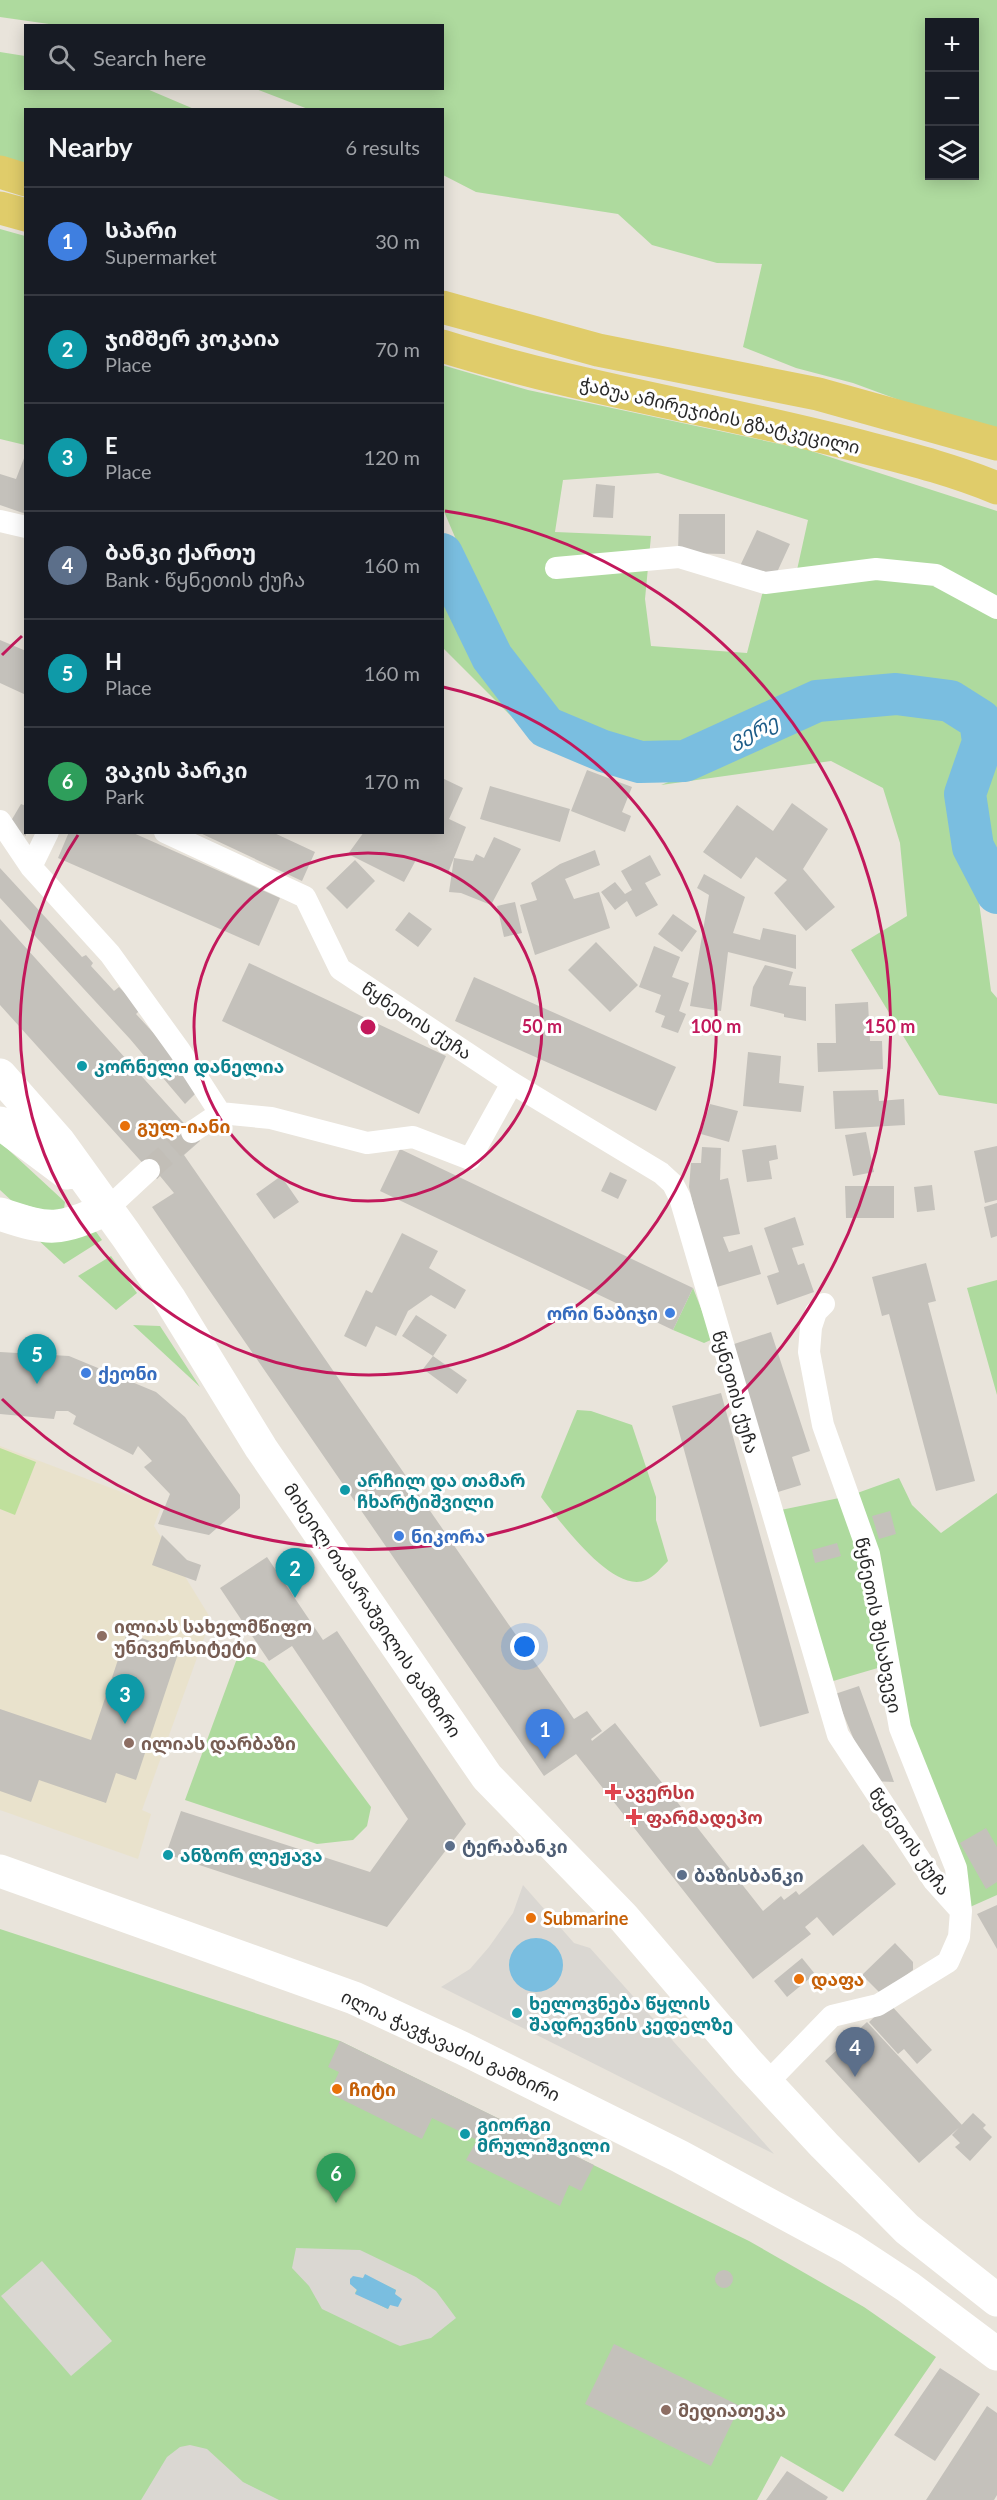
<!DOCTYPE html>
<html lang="en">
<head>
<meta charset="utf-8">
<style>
  :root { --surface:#171b24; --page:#20242c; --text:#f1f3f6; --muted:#9ea1a6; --line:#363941; --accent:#4d5fe4 }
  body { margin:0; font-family:Lato,"Noto Sans Georgian",sans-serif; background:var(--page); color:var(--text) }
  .controls { position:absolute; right:18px; top:18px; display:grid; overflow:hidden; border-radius:0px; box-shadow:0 3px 15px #0003 }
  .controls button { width:54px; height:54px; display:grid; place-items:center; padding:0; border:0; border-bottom:2px solid var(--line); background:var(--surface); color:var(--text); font:30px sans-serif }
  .you { position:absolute; left:525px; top:1647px; width:21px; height:21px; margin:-15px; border:4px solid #fff; border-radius:50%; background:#1a73e8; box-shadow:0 0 0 9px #1a73e833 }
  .badge { display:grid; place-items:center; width:39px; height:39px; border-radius:50%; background:var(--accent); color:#fff; font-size:20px; font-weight:700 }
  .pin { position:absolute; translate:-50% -50px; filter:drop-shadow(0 2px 3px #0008) }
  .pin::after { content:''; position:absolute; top:32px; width:21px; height:18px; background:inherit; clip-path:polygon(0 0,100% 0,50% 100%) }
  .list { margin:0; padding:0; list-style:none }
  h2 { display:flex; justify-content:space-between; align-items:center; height:78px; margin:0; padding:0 24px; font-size:26px }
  h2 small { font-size:20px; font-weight:400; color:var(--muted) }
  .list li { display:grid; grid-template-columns:39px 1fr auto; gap:18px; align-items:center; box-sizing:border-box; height:108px; padding:0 24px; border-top:2px solid var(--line) }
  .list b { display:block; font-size:22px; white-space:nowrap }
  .list p { margin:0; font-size:20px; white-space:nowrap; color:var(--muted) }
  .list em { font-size:20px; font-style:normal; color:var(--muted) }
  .icon { flex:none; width:33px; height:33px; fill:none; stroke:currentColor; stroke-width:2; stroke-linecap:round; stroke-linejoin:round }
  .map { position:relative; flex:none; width:997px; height:2500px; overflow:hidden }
  .search { position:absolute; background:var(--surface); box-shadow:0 3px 15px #0003; left:24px; top:24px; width:420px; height:66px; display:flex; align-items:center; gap:15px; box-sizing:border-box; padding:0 21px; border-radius:0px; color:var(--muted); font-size:22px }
  .panel { position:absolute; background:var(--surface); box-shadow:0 3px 15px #0003; left:24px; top:108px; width:420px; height:726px; border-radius:0px }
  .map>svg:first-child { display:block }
  .education { fill:#e9e2cc }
  .green { fill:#aeda9e; fill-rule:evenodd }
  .pitch { fill:#bee09b }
  .plaza { fill:#dad7d2; fill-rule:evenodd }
  .water { fill:#7abee0 }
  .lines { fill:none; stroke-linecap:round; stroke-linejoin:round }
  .river { stroke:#7abee0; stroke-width:42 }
  .building { fill:#c4c1bb }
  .street-tunnel { stroke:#c2beb7; stroke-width:22; stroke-dasharray:22 11; stroke-linecap:butt }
  .street { stroke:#fff; stroke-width:22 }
  .secondary { stroke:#fff; stroke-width:33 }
  .primary { stroke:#e0cc6a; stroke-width:33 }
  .ring { fill:none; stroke:#c2185b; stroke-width:3 }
  .culture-dot { fill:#0f9aa8; stroke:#fff; stroke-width:2 }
  .food-dot { fill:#e8710a; stroke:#fff; stroke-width:2 }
  .shop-dot { fill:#3f7fe0; stroke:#fff; stroke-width:2 }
  .education-dot { fill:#8d6e63; stroke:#fff; stroke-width:2 }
  .health-dot { fill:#e0444e; stroke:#fff; stroke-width:2 }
  .service-dot { fill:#5c6f8a; stroke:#fff; stroke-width:2 }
  .labels { text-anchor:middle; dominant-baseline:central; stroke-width:6; stroke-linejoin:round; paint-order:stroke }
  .street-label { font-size:18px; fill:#282828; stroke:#fff }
  .culture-label { font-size:18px; font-weight:bold; fill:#0d838f; stroke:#fff; text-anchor:start }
  .food-label { font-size:18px; font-weight:bold; fill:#c56008; stroke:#fff; text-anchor:start }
  .shop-label { font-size:18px; font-weight:bold; fill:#366cbe; stroke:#fff; text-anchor:start }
  .education-label { font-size:18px; font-weight:bold; fill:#785e54; stroke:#fff; text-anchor:start }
  .health-label { font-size:18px; font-weight:bold; fill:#be3a42; stroke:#fff; text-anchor:start }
  .service-label { font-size:18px; font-weight:bold; fill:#4e5e75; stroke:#fff; text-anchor:start }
  .water-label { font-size:20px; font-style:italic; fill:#1c5c88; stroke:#fff }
  .centre { fill:#c2185b; stroke:#fff; stroke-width:3 }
  .ring-label { font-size:18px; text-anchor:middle; font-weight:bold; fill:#c2185b; stroke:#fff; stroke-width:6; stroke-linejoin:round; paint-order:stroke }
</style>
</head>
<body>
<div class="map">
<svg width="997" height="2500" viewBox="0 0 997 2500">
  <rect width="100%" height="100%" fill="#e9e4db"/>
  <!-- education -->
  <path class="education" d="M0 1446 161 1507 154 1526 211 1619 142 1810 151 1814 138 1859 0 1810Z"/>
  <!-- green -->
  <path class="green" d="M0 0H997V436L853 383 796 368 743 347 762 264 717 263 652 245 618 214 476 192 443 175 442 110 308 109 256 89 442 88V26H63L0 17ZM930 22H974V176H930Z
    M0 52 25 56 26 88 147 89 194 109 26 110 25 164 0 156Z
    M0 229 25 236V445L0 439Z
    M442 365 528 390 808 450 997 511V865L984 833 977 798 995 743 991 717 956 694 896 683 810 688 692 741 637 747 546 715 503 650 443 509ZM658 473 808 520 795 579 765 583 747 653 651 646 645 599 651 536 555 532 563 480Z
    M442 574 475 652 514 719 443 648Z
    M882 711 944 713 973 737 954 799 958 836 973 870 979 902 991 991 997 998V1104L939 1095 851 950 907 916 900 843 883 788 831 761 661 785 819 721Z
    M0 1142 65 1202 64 1209 59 1214 13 1202 0 1190Z
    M94 1229 102 1240 64 1264 35 1237Z
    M111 1256 137 1293 116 1310 78 1276Z
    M997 1280V1395L967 1288Z
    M693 1288 713 1339 704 1343 673 1330Z
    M133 1325 160 1326 200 1387Z
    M577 1410 591 1411 632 1425 656 1497V1520L668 1561C662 1567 654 1577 646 1580 613 1595 559 1520 541 1497Z
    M899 1478 912 1505 941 1533 997 1493V1895L961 1911 888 1665 823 1684 771 1512 849 1496Z
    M239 1653 264 1663 371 1807 367 1826 353 1840 317 1844 185 1800Z
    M0 1929 340 2041 749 2241 864 2307 936 2357 843 2492 781 2456 757 2500H0Z"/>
  <!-- pitch -->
  <path class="pitch" d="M0 1448 36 1462 15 1515 0 1509Z"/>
  <!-- plaza -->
  <path class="plaza" d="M523 1885 574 1943 590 1948 774 2154 441 1987 470 1969 489 1947 513 1913Z
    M296 2248 360 2250 416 2277 436 2291 456 2318 431 2338 400 2346 393 2343 322 2309 309 2286 292 2268ZM365 2275 396 2290 388 2309 355 2293Z
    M42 2261 112 2341 71 2376 1 2296Z
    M190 2445 207 2449 243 2482 279 2500H141L167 2457 180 2447Z"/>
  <!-- water -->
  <path class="water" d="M509 1965a27 27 0 1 1 54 0a27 27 0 1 1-54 0Z
    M365 2274 396 2290 395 2294 402 2299 398 2307 390 2305 388 2309 355 2294 357 2290 350 2284V2279L353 2276 363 2278Z"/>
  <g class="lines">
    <!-- river -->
    <path class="river" d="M442 554 492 657 546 727 603 751 640 762 685 761 817 701 896 694 950 701 980 720 983 742 965 794 973 847 997 893"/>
  </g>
  <!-- building -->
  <path class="building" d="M26 453V514L0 505V474L16 479Z
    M596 484 615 486 613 518 593 517Z
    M679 514H725V554L678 553Z
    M757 530 790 544 773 581 740 566Z
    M0 640 26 651V695L0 683Z
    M587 770 632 787 622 812 631 816 625 832 571 811Z
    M442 778 463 788 449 819 466 827 448 873 416 860 404 882 348 854 364 832H442Z
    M490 786 570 809 560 842 480 819Z
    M792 803 828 829 803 869 835 907 806 931 774 893 787 880 756 857 741 879 703 852 737 805 773 831Z
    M21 804 26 806V836L8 826Z
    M69 832H131L280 898 259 946 58 858Z
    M198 832H272L315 852 302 881Z
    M494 837 521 849 491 905 461 893 449 892 454 858 473 861 476 854 484 858Z
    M595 850 600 865 565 879 574 899 599 892 610 928 535 955 520 905 537 900 531 883 560 864Z
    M650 855 661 875 645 883 658 905 636 917 627 901 615 910 601 892 615 882 625 894 632 890 621 871Z
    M355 860 375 881 347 909 326 888Z
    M0 868 82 957 86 955 93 963 91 966 114 991 119 987 141 1009 136 1014 171 1052 197 1092 185 1104 130 1039 0 898Z
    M704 874 745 897 733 933 760 940 763 928 796 935V969L728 952 721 1011 690 1006 709 895 697 888Z
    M515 902 522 933 504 937 497 906Z
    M409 912 432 929 418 947 395 930Z
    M673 914 697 931 682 952 658 934Z
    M0 919 200 1141 184 1155 574 1719 587 1711 602 1731 591 1739 592 1741 615 1723 763 1911 781 1896 784 1900 796 1891 799 1895 863 1844 896 1884 833 1936 817 1917 805 1927 811 1934 753 1979 576 1754 544 1776 152 1207 174 1193 160 1176 157 1179 0 1005Z
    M596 942 638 985 610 1012 568 970Z
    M654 946 680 957 672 977 689 983 679 1011 686 1014 678 1033 661 1027 665 1016 655 1012 661 995 639 987Z
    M249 963 446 1056 419 1114 222 1021Z
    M765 965 793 972 789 985 806 987V1021L784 1017V1014L750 1006 753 987Z
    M474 977 676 1067 656 1111 455 1021Z
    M868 1002 870 1041H882L883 1069 818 1072 817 1043H836L835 1004Z
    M748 1052 781 1056 779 1083 804 1086 801 1112 743 1106Z
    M878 1090 879 1101 904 1099 905 1125 835 1129 833 1091Z
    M710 1104 738 1111 729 1142 701 1134Z
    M866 1132 874 1172 853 1176 845 1135Z
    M776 1145 778 1159 769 1161 772 1179 747 1182 742 1150Z
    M997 1146V1200L985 1203 974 1151Z
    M702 1147 721 1148 720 1180 728 1178 740 1234 723 1237 729 1252 752 1245 761 1274 717 1287 702 1242 689 1187 691 1163H701Z
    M400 1149 693 1288 673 1330 380 1191Z
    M610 1172 627 1180 618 1199 601 1191Z
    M281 1176 299 1202 274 1219 256 1194Z
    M932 1185 935 1210 917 1212 914 1187Z
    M845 1186H894V1218H846Z
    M997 1203V1236L991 1238 984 1207Z
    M795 1217 804 1245 792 1248 798 1265 804 1263 814 1292 777 1305 767 1276 779 1272 764 1228Z
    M402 1233 438 1251 429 1268 466 1290 455 1309 431 1295 408 1311 396 1336 376 1326 366 1347 344 1336 366 1290 372 1293Z
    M926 1263 936 1301 928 1303 975 1481 936 1491 889 1314 882 1316 872 1277Z
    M416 1315 447 1335 433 1356 402 1336Z
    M771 1332 810 1451 792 1457 801 1485 778 1492 731 1345Z
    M0 1352 69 1356 156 1392 185 1417 240 1495V1508L209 1535 158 1524 170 1494 144 1467 152 1461 138 1446 133 1455 73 1424 76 1416 68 1411H56L54 1419 0 1414Z
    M433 1356 467 1380 457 1394 423 1369Z
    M721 1393 809 1713 760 1727 672 1406Z
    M890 1511 896 1534 879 1539 872 1516Z
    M162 1535 187 1560 201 1565 196 1581 152 1565Z
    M837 1543 841 1556 815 1563 812 1550Z
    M267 1557 323 1640 337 1631 466 1824 387 1927 166 1854 181 1811 370 1872 408 1819 292 1646 269 1661 220 1588Z
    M127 1633 179 1651 136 1780 116 1773 106 1803 39 1780 31 1802 0 1791V1709L91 1740Z
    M859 1686 894 1782 871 1781 835 1694Z
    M986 1828 997 1847V1882L986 1889 960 1843Z
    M997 1905V1949L977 1914Z
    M895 1943 913 1962V1970L881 1994 862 1975Z
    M802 1958 815 1974 787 1997 774 1981Z
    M889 2003 932 2050 917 2064 904 2049 898 2054 869 2022Z
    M867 2022 962 2125 919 2163 825 2061Z
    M340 2041 594 2165 581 2191 569 2185 560 2206 466 2160 477 2140 455 2129 432 2118 422 2139 329 2093 339 2072 328 2067Z
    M973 2113 986 2125 983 2128 992 2137 970 2161 955 2147 960 2143 952 2135Z
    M715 2279a9 9 0 1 1 18 0a9 9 0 1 1-18 0Z
    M614 2344 740 2406 711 2466 585 2404Z
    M940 2368 980 2394 935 2461 894 2435Z
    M987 2406 997 2413V2495L994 2500H926Z
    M787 2471 828 2497 826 2500H766Z"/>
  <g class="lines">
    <!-- street-tunnel -->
    <path class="street-tunnel" d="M149 1170 192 1132"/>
    <!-- street -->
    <path class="street" d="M0 521 26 527
      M556 568 679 557 765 583 876 569 936 575 997 608
      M0 821 31 867 110 954 180 1051 220 1113
      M165 832 305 897 340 969 512 1083 661 1173 673 1184 680 1198 838 1735 934 1881 961 1911 959 1937 948 1962 878 2005 832 2016 767 2083
      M31 867 48 832
      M192 1132 220 1113 271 1118 367 1143 413 1137 470 1159 512 1083
      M107 1209 149 1170
      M824 1304 816 1312 811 1327 809 1352 823 1425 869 1554 900 1728 956 1868 961 1911"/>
    <!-- secondary -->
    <path class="secondary" d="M0 1075 59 1142 126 1235 169 1298 261 1448 487 1777 623 1917 748 2063 824 2145 907 2229 997 2300
      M0 1123 67 1173
      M0 1214C51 1231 58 1231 107 1209
      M0 1871 354 1998 462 2048 679 2156 849 2248 908 2287 997 2354"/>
    <!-- primary -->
    <path class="primary" d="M0 172 26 180
      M0 208 26 215
      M442 307 598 350 818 394 997 444
      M442 346C583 390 729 411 871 449 914 460 956 471 997 488"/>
  </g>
  <!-- distance rings -->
  <g class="ring">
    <circle cx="368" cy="1027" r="174"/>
    <path d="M443 687A348 348 0 1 1 78 835"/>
    <path d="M2 655A522 522 0 0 1 22 636M445 511A522 522 0 1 1 2 1399"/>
  </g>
  <!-- markers -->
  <g class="culture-dot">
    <circle cx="82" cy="1066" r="6"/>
    <circle cx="345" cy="1490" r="6"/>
    <circle cx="168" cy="1855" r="6"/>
    <circle cx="517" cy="2013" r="6"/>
    <circle cx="465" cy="2134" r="6"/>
  </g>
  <g class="food-dot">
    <circle cx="125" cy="1126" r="6"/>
    <circle cx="531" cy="1918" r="6"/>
    <circle cx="799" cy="1979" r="6"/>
    <circle cx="337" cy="2089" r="6"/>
  </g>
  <g class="shop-dot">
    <circle cx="670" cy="1313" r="6"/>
    <circle cx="86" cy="1373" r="6"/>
    <circle cx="399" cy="1536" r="6"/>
  </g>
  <g class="education-dot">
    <circle cx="102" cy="1636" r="6"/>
    <circle cx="129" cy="1743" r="6"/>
    <circle cx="666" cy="2410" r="6"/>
  </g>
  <g class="health-dot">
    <path d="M610 1783h6v6h6v6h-6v6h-6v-6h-6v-6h6z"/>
    <path d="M631 1808h6v6h6v6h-6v6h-6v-6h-6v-6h6z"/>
  </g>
  <g class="service-dot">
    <circle cx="450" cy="1846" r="6"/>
    <circle cx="682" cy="1875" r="6"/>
  </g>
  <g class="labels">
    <!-- street labels -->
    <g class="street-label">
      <text transform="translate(720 415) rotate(13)">ჭაბუა ამირეჯიბის გზატკეცილი</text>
      <text transform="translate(417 1020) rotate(33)">წყნეთის ქუჩა</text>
      <text transform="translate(736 1392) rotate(74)">წყნეთის ქუჩა</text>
      <text transform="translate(373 1610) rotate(56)">მიხეილ თამარაშვილის გამზირი</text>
      <text transform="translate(879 1625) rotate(79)">წყნეთის შესახვევი</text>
      <text transform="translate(910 1841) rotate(55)">წყნეთის ქუჩა</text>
      <text transform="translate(451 2045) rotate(25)">ილია ჭავჭავაძის გამზირი</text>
    </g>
    <!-- culture labels -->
    <g class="culture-label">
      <text x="94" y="1066">კორნელი დანელია</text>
      <text x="357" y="1480">არჩილ და თამარ<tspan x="357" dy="21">ჩხარტიშვილი</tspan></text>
      <text x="180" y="1855">ანზორ ლეჟავა</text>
      <text x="529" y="2003">ხელოვნება წყლის<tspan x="529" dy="21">შადრევნის კედელზე</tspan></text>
      <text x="477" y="2124">გიორგი<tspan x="477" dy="21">მრულიშვილი</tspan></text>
    </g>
    <!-- food labels -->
    <g class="food-label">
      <text x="137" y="1126">გულ-იანი</text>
      <text x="543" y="1918">Submarine</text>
      <text x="811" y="1979">დაფა</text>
      <text x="349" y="2089">ჩიტი</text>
    </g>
    <!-- shop labels -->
    <g class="shop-label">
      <text x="658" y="1313" text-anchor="end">ორი ნაბიჯი</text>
      <text x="98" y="1373">ქეონი</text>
      <text x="411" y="1536">ნიკორა</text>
    </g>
    <!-- education labels -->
    <g class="education-label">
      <text x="114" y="1626">ილიას სახელმწიფო<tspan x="114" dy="21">უნივერსიტეტი</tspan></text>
      <text x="141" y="1743">ილიას დარბაზი</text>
      <text x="678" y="2410">მედიათეკა</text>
    </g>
    <!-- health labels -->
    <g class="health-label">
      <text x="625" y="1792">ავერსი</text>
      <text x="646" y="1817">ფარმადეპო</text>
    </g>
    <!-- service labels -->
    <g class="service-label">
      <text x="462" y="1846">ტერაბანკი</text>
      <text x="694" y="1875">ბაზისბანკი</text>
    </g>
    <!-- water labels -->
    <g class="water-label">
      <text transform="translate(753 730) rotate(-24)">ვერე</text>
    </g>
  </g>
  <circle cx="368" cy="1027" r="9" class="centre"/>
  <g class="ring-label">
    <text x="542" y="1033">50 m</text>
    <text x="716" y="1033">100 m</text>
    <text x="890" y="1033">150 m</text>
  </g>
</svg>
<div class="controls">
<button>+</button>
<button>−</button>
<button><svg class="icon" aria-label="layers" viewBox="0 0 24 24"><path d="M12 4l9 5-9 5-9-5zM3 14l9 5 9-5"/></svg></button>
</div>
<div class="you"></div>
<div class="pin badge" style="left:545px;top:1759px;background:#3f7fe0">1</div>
<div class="pin badge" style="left:295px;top:1598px;background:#0f9aa8">2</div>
<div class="pin badge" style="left:125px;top:1724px;background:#0f9aa8">3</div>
<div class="pin badge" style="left:855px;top:2077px;background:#5c6f8a">4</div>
<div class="pin badge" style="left:37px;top:1384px;background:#0f9aa8">5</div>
<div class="pin badge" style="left:336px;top:2203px;background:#2e9e5b">6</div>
<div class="search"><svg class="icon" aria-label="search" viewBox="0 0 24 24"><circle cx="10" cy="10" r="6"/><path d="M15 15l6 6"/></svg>Search here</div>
<section class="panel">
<h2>Nearby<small>6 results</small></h2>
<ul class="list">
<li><span class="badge" style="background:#3f7fe0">1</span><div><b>სპარი</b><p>Supermarket</p></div><em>30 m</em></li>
<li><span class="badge" style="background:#0f9aa8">2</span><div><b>ჯიმშერ კოკაია</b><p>Place</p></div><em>70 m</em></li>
<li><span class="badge" style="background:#0f9aa8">3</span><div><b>E</b><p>Place</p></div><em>120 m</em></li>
<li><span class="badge" style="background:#5c6f8a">4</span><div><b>ბანკი ქართუ</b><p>Bank · წყნეთის ქუჩა</p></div><em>160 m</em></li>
<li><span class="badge" style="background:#0f9aa8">5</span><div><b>H</b><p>Place</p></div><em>160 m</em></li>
<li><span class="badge" style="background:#2e9e5b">6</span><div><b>ვაკის პარკი</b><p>Park</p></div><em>170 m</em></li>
</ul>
</section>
</div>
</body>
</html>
